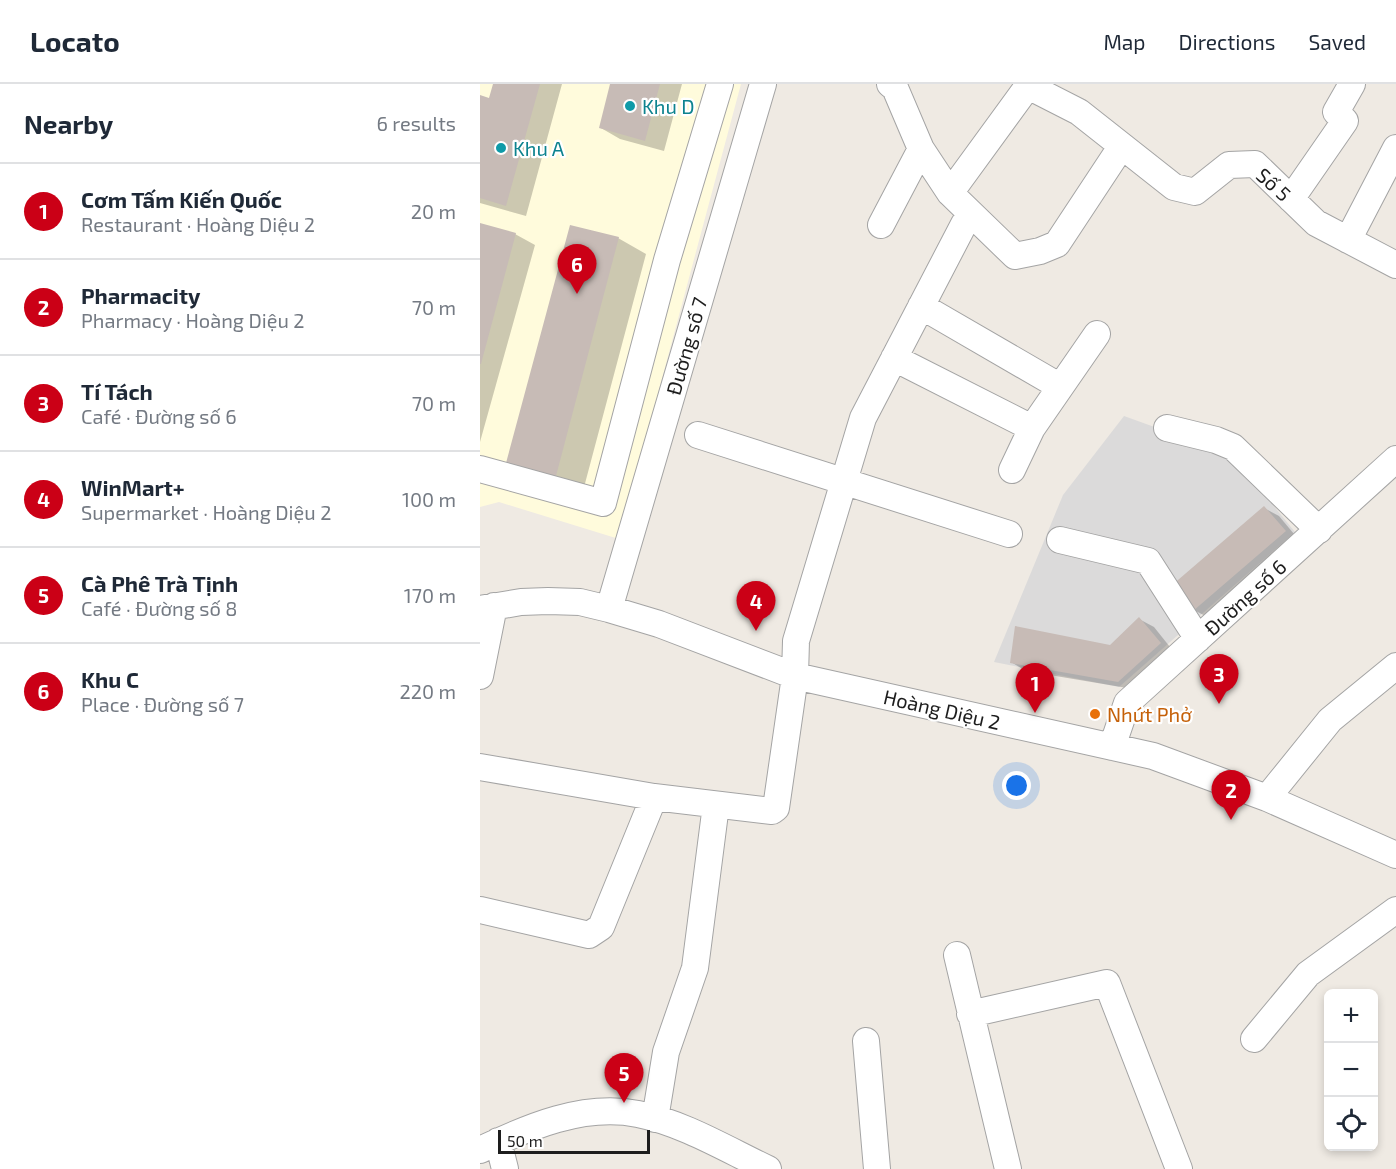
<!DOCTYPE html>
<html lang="en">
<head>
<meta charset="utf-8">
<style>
  :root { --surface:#fff; --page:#f6f6f7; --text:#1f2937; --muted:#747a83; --line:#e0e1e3; --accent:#cb0016 }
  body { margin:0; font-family:"Exo 2",sans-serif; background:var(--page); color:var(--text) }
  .controls { position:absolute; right:18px; bottom:18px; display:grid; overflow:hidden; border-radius:9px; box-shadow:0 3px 9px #0003 }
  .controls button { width:54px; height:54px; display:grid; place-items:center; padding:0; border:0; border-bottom:2px solid var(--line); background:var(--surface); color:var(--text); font:30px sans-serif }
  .scale { position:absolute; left:18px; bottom:15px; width:152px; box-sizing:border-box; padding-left:6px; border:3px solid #1d1d1d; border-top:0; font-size:16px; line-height:21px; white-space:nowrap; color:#1d1d1d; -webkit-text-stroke:4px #fff; paint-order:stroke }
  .you { position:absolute; left:537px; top:702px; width:21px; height:21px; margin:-15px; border:4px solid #fff; border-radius:50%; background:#1a73e8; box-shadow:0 0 0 9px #1a73e833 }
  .badge { display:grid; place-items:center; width:39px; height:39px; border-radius:50%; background:var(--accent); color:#fff; font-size:20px; font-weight:700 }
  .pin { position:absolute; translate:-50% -50px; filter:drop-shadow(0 2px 3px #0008) }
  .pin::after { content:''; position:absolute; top:32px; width:21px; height:18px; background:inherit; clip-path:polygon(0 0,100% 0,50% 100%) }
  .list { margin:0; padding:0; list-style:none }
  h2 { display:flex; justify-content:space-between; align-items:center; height:78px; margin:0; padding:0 24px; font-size:26px }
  h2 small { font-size:20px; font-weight:400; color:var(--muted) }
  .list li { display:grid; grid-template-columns:39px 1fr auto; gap:18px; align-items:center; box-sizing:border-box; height:96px; padding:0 24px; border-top:2px solid var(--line) }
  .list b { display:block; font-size:22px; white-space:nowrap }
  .list p { margin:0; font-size:20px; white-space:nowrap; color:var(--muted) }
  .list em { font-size:20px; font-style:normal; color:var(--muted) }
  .icon { flex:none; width:33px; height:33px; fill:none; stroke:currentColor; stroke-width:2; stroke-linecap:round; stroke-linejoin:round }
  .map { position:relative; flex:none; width:916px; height:1085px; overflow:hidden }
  header { display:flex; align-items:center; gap:36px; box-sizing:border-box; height:84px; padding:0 30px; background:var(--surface); border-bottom:2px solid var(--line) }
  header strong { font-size:28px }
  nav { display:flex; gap:33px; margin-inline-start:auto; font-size:21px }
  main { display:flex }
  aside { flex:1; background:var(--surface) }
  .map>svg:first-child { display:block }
  .residential { fill:#dbdada }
  .education { fill:#fffbdc }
  .shadow { fill:#0003 }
  .building { fill:#c7bbb6 }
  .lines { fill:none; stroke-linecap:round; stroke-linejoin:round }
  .minor-casing { stroke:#a4a4a4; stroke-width:28 }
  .minor { stroke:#fff; stroke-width:26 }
  .culture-dot { fill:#0f9aa8; stroke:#fff; stroke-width:2 }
  .food-dot { fill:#e8710a; stroke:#fff; stroke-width:2 }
  .labels { text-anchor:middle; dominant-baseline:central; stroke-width:4.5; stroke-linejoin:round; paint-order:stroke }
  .culture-label { font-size:20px; fill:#0d838f; stroke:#fff; text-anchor:start }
  .street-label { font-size:20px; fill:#1d1d1d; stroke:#fff }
  .food-label { font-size:20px; fill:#c56008; stroke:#fff; text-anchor:start }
</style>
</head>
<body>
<header>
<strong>Locato</strong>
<nav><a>Map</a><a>Directions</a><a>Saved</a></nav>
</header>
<main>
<aside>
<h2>Nearby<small>6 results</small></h2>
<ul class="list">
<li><span class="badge">1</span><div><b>Cơm Tấm Kiến Quốc</b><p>Restaurant · Hoàng Diệu 2</p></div><em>20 m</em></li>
<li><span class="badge">2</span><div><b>Pharmacity</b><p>Pharmacy · Hoàng Diệu 2</p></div><em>70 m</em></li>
<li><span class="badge">3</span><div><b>Tí Tách</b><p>Café · Đường số 6</p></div><em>70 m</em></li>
<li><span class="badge">4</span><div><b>WinMart+</b><p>Supermarket · Hoàng Diệu 2</p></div><em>100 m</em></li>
<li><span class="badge">5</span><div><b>Cà Phê Trà Tịnh</b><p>Café · Đường số 8</p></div><em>170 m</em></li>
<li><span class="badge">6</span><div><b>Khu C</b><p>Place · Đường số 7</p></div><em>220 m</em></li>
</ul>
</aside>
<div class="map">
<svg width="916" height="1085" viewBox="0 0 916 1085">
  <rect width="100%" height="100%" fill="#efeae3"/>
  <!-- residential -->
  <path class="residential" d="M644 332 752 371 815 448 639 603 514 578 583 411Z"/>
  <!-- education -->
  <path class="education" d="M0 0H261L139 455 19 418 0 423Z"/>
  <!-- shadow -->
  <path class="shadow" d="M15 0H82L46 132 0 119V13L10 16Z
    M132 0H202L184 67 140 55 121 44Z
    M0 140 35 150 55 161 0 358Z
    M138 154 166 170 103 407 56 394 28 378Z
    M784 424 799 432 819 456 729 534 714 526Z
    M659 535 674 543 694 568 653 605 546 587 531 578 630 563Z"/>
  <!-- building -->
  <path class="building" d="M13 0H60L26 122 0 114V11L9 14Z
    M130 0H180L165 57 119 44Z
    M0 139 36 149 1 280H0Z
    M90 141 139 153 76 392 26 379Z
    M784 422 806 447 713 527 691 502Z
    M659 533 681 559 638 598 530 579 535 542 630 561Z"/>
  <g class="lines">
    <defs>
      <path id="minor" d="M410 0 415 4 441 65 470 109 535 172 560 167 577 160 641 63
        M470 109 548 2 599 28 694 103 715 108 749 81 775 80 836 139 916 181
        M811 115 865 37 856 28 872 0
        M401 141 441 65
        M868 156 916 64
        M441 222 579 302
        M414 274 552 344
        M687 344 736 356 753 363 839 446
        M218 351 529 450
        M0 385 123 419 187 176 240 0
        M532 386 552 344 617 250
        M580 456 668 477 718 555
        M0 525 41 518 68 517 100 518 129 525 179 540 315 592 673 672 787 714 916 771
        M129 525 283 0
        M0 592 14 522
        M632 663 647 619 916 375
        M0 683 174 713 292 727 296 724 315 592 316 557 383 334 484 140
        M787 714 850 636 916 582
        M0 826 109 851 121 843 174 713
        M477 871 528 1085
        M490 930 627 899 699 1085
        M774 955 828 890 916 826
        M386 957 397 1085
        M175 1035 186 968 215 884 236 721
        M18 1057 25 1085
        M0 1066C48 1043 104 1019 158 1030 203 1039 246 1065 288 1085"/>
    </defs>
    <!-- minor casing -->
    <use href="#minor" class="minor-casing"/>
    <!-- minor -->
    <use href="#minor" class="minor"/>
  </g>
  <!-- markers -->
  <g class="culture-dot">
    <circle cx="150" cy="22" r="6"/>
    <circle cx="21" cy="64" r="6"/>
  </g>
  <circle class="food-dot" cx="615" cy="630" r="6"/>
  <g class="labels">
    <!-- culture labels -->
    <g class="culture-label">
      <text x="162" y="22">Khu D</text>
      <text x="33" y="64">Khu A</text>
    </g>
    <!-- street labels -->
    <g class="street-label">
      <text transform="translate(794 100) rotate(42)">Số 5</text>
      <text transform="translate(206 262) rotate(-74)">Đường số 7</text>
      <text transform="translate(765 513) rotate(-42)">Đường số 6</text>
      <text transform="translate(462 625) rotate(13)">Hoàng Diệu 2</text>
    </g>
    <!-- food labels -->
    <g class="food-label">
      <text x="627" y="630">Nhứt Phở</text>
    </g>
  </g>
</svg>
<div class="controls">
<button>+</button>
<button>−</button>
<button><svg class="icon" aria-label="locate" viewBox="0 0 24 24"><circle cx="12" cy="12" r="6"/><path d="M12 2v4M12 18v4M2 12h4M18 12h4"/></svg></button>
</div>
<div class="scale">50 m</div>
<div class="you"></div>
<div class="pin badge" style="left:555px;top:629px">1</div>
<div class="pin badge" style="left:751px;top:736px">2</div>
<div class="pin badge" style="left:739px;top:620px">3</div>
<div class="pin badge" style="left:276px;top:547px">4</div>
<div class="pin badge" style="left:144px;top:1019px">5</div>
<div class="pin badge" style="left:97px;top:210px">6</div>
</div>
</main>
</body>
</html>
